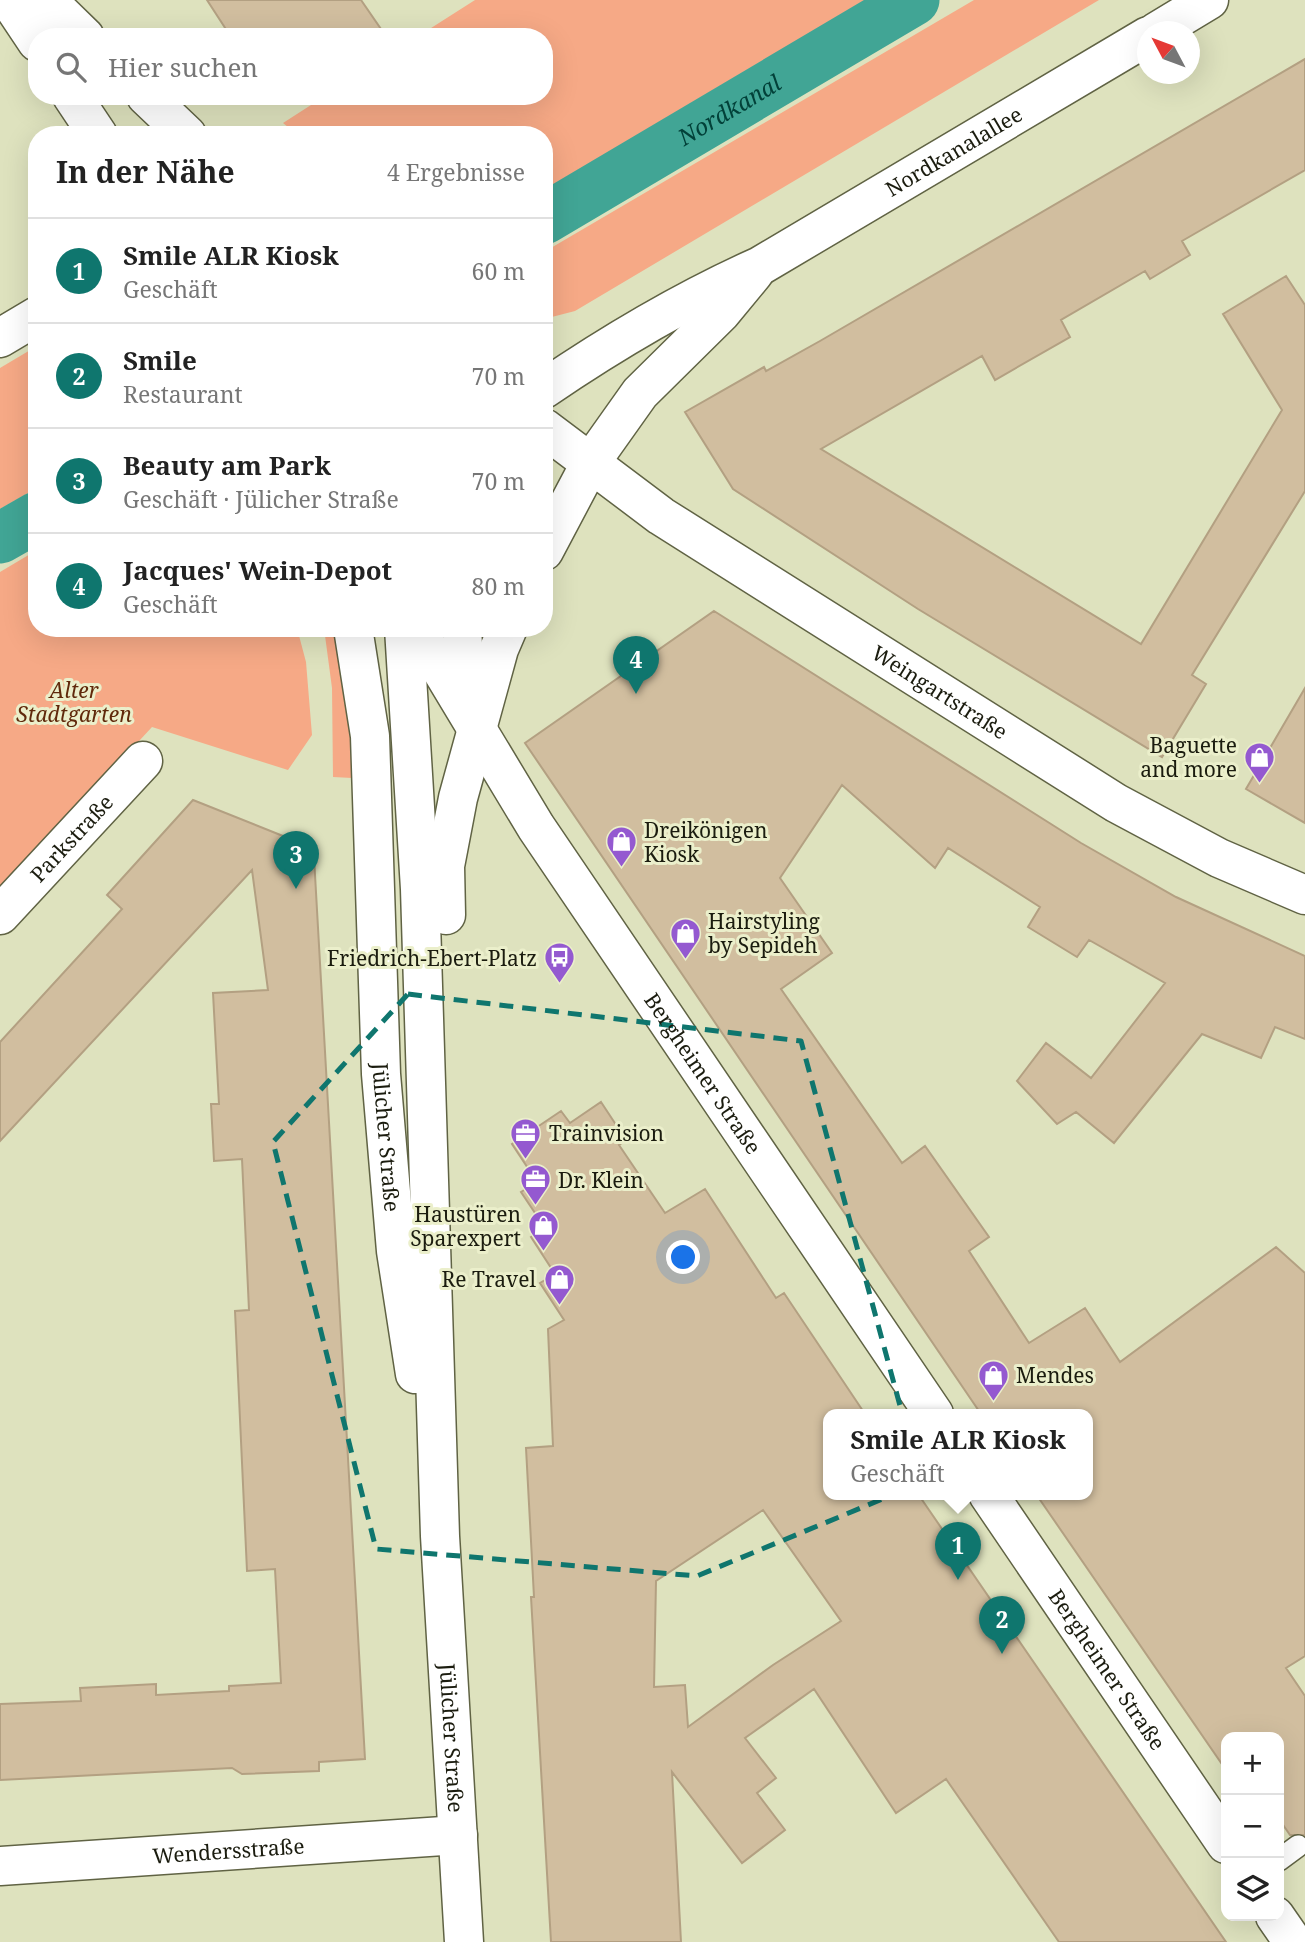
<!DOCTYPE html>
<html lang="de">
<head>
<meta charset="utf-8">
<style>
  :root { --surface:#fff; --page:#f2f2f2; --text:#222; --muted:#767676; --line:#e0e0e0; --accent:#0f766e }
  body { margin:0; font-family:"Noto Serif",serif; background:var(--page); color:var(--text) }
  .controls { position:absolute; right:21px; bottom:21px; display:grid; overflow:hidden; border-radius:14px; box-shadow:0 7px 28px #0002 }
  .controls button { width:63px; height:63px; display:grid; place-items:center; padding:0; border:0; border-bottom:2px solid var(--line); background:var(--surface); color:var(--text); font:35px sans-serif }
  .compass { position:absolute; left:1137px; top:21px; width:63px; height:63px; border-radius:50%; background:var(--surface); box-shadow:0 7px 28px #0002; rotate:311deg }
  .you { position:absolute; left:684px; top:1258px; width:24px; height:24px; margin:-18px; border:5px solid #fff; border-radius:50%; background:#1a73e8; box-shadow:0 0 0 10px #1a73e833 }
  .badge { display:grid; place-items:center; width:46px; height:46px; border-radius:50%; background:var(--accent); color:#fff; font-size:23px; font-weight:700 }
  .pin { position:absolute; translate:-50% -58px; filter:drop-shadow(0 2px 4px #0008) }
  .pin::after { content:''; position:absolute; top:37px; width:24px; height:21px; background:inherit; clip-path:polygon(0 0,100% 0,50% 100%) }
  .popup { position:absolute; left:823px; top:1409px; width:270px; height:91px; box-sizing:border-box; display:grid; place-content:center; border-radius:14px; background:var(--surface); filter:drop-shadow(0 2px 5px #0005); font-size:23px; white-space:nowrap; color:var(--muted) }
  .popup b { font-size:26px; color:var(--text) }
  .popup::after { content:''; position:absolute; left:50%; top:100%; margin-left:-14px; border:14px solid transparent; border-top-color:var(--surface) }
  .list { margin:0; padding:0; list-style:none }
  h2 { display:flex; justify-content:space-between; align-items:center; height:91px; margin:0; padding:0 28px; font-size:30px }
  h2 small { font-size:23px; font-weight:400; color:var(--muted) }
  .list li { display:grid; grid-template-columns:46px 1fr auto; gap:21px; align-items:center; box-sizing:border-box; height:105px; padding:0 28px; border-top:2px solid var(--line) }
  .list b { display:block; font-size:26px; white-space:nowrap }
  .list p { margin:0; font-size:23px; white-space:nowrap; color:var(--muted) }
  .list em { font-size:23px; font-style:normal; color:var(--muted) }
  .icon { flex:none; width:38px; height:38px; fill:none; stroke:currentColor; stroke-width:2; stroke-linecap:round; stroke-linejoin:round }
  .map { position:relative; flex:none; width:1305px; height:1942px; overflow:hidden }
  .search { position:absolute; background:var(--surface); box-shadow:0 7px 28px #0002; left:28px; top:28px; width:525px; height:77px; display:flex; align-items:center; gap:18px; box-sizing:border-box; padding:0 24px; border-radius:28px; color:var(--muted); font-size:26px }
  .panel { position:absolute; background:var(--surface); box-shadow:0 7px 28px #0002; left:28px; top:126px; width:525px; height:511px; border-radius:28px }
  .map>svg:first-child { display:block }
  .green { fill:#f6a986 }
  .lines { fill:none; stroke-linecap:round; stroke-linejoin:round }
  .canal { stroke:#41a595; stroke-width:51 }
  .building { fill:#d1be9f; stroke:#b3a082; stroke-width:2; fill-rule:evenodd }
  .lane-casing { stroke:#606344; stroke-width:24 }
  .street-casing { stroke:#606344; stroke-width:41 }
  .secondary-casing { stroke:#606344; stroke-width:41 }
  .lane { stroke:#fff; stroke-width:21 }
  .street { stroke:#fff; stroke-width:38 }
  .secondary { stroke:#fff; stroke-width:38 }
  .marked { fill:none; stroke:#0f766e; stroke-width:5; stroke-dasharray:14 9; stroke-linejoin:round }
  .labels { text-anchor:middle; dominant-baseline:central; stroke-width:6; stroke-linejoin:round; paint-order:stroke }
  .street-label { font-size:21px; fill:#1b1c0f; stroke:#ebefcb }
  .park-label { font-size:21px; font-style:italic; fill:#60290b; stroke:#ebefcb }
  .poi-label { font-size:21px; fill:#1b1c0f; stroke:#ebefcb; text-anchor:start }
  .water-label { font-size:23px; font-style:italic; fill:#024139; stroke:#ebefcb }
</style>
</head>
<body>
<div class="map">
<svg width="1305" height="1942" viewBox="0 0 1305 1942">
  <rect width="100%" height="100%" fill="#dee2be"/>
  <!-- green -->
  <path class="green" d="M475 0H865L544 190V135H298L283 123 325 96H544V37H417Z
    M974 0H1099L575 311 544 319V252Z
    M37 346V488L0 509V368Z
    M37 550V628H297L306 662 312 735 288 770 152 727 0 891V572Z
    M324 628H336L348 696 352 778 333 777 332 688Z"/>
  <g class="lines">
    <!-- canal -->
    <g class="canal">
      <path id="s1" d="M544 219 914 0"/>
      <path d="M0 538 37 517"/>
    </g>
  </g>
  <!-- building -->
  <path class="building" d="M207 0H361L383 32 375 37H231Z
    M1305 59V170L1182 241 1190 255 1150 279 1145 271 1061 320 1070 337 995 380 982 356 821 449 1141 644 1282 410 1223 314 1286 276 1305 305V491L1192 675 1206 684 1162 757 918 609 733 489 685 412 764 367 766 371 820 341Z
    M714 611 1081 843 1176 897 1305 956V1039L1275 1027 1261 1058 1202 1034 1114 1143 1076 1112 1057 1124 1017 1081 1046 1043 1091 1078 1165 983 1089 940 1077 957 1028 927 1040 907 948 848 935 868 842 785 780 878 832 953 781 989 902 1163 925 1146 989 1237 969 1251 1029 1343 1085 1308 1120 1362 1276 1247 1305 1273V1656L1286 1668 1305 1696V1835H1290L1279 1819V1737H1226V1770L1036 1494H1088V1414H981L525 743Z
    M1305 688V823L1246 789Z
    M193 800 283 836 277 843 314 857 365 1759 319 1762V1771L242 1774 232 1768 0 1780V1704L81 1701 80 1688 156 1684V1695L229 1691V1686L281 1683 275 1569 247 1571 235 1311 249 1310 242 1159 214 1161 211 1104H219L213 993 268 990 252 870 0 1141V1042L122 909 107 895Z
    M601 1102 626 1140 619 1145 665 1213 705 1189 776 1298 784 1293 865 1414H829V1494H918L1226 1942H1059L946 1779 896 1813 814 1689 745 1738 776 1778 757 1793 785 1830 742 1863 672 1772 681 1942H551L531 1597H534L526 1448 553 1446 548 1329 564 1320 540 1283 555 1274 531 1237 545 1228 521 1192 537 1182 512 1144 561 1111 570 1123ZM763 1510 841 1621 773 1665 688 1727 685 1685 654 1687 656 1581Z"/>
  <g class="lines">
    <defs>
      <path id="lane" d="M1279 1860 1298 1846"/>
      <g id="street">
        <path d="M0 338 37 316"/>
        <path id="s2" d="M0 915 143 761"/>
        <path id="s3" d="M0 1866 458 1835"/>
      </g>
      <g id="secondary">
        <path d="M9 0 37 42"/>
        <path d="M47 0 85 37"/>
        <path d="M1156 32 1209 0"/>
        <path d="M72 96 98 135"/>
        <path d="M146 96 187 135"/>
        <path id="s4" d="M544 389C613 342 684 300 760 266L1148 36"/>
        <path id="s5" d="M544 428 661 516 1116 803 1219 858 1305 895"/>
        <path d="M544 551 591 462 640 393 721 313 754 273"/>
        <path id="s6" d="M353 628 370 736 381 1074 396 1251 415 1374"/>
        <path id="s7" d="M404 628 420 889 440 1536 464 1942"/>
        <path id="s8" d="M416 628 536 827 934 1414"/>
        <path d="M462 628 464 663 473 707"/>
        <path d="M446 915 445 866 458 798 499 649 508 628"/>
        <path id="s9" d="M988 1494 1226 1844"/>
        <path d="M1275 1916 1293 1942"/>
      </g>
    </defs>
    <!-- lane casing -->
    <use href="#lane" class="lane-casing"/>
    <!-- street casing -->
    <use href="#street" class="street-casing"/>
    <!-- secondary casing -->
    <use href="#secondary" class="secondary-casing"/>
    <!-- lane -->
    <use href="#lane" class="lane"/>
    <!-- street -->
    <use href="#street" class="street"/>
    <!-- secondary -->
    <use href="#secondary" class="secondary"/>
  </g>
  <!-- marked area -->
  <path class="marked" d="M408 994 801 1041 921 1483 697 1576 376 1549 273 1142Z"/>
  <!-- icons -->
  <defs>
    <symbol id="shop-pin" viewBox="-11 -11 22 30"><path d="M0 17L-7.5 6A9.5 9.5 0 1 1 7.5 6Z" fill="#9459d0" stroke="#ebefcb"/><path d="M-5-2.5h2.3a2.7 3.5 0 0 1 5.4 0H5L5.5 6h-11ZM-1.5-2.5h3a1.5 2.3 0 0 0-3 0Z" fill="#fff"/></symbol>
    <symbol id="bus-pin" viewBox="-11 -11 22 30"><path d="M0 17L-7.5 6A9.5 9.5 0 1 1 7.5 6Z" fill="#9459d0" stroke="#ebefcb"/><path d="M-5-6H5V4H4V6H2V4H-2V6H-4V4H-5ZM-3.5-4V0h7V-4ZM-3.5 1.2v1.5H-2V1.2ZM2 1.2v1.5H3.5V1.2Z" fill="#fff"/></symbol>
    <symbol id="office-pin" viewBox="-11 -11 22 30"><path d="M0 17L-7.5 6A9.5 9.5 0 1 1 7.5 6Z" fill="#9459d0" stroke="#ebefcb"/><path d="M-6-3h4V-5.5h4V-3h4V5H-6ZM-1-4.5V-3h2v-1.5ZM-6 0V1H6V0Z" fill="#fff"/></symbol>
  </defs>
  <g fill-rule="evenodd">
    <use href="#shop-pin" x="1242" y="740" width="35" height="47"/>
    <use href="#shop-pin" x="604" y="824" width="35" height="47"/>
    <use href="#shop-pin" x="668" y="916" width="35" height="47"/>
    <use href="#bus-pin" x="542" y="940" width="35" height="47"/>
    <use href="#office-pin" x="508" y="1116" width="35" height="47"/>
    <use href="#office-pin" x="518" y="1162" width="35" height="47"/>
    <use href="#shop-pin" x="526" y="1208" width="35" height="47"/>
    <use href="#shop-pin" x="542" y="1262" width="35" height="47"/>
    <use href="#shop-pin" x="976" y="1358" width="35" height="47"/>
  </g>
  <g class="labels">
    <!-- street labels -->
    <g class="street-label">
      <text stroke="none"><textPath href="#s4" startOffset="474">Nordkanalallee</textPath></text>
      <text stroke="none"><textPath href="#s5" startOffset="476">Weingartstraße</textPath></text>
      <text stroke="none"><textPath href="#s2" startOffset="105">Parkstraße</textPath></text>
      <text stroke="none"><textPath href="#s8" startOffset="530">Bergheimer Straße</textPath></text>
      <text stroke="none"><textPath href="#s6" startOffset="511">Jülicher Straße</textPath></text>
      <text stroke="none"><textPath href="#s9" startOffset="212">Bergheimer Straße</textPath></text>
      <text stroke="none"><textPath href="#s7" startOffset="1111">Jülicher Straße</textPath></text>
      <text stroke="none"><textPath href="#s3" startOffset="229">Wendersstraße</textPath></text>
    </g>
    <!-- park labels -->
    <g class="park-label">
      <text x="74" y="690">Alter<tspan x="74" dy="24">Stadtgarten</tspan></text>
    </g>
    <!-- poi labels -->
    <g class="poi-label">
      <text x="1237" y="745" text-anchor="end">Baguette<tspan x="1237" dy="24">and more</tspan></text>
      <text x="644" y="830">Dreikönigen<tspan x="644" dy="24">Kiosk</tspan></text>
      <text x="708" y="921">Hairstyling<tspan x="708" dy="24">by Sepideh</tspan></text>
      <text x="537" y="958" text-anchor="end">Friedrich-Ebert-Platz</text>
      <text x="549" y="1133">Trainvision</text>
      <text x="558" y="1180">Dr. Klein</text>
      <text x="521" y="1214" text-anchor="end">Haustüren<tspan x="521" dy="24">Sparexpert</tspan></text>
      <text x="536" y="1279" text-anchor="end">Re Travel</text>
      <text x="1016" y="1375">Mendes</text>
    </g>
    <!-- water labels -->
    <g class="water-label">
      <text stroke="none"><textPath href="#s1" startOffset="215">Nordkanal</textPath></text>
    </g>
  </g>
</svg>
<div class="controls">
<button>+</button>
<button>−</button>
<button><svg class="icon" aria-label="layers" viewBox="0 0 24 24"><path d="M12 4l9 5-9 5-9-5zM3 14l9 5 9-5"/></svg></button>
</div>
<svg class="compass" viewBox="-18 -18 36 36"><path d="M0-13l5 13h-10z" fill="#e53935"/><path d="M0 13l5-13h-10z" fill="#767676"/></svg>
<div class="you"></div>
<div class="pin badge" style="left:958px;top:1580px">1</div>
<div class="popup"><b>Smile ALR Kiosk</b>Geschäft</div>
<div class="pin badge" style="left:1002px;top:1654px">2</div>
<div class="pin badge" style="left:296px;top:889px">3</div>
<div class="pin badge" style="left:636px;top:694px">4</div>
<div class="search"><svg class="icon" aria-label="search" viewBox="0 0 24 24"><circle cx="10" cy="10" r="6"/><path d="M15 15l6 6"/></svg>Hier suchen</div>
<section class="panel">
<h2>In der Nähe<small>4 Ergebnisse</small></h2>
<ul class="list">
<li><span class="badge">1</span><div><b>Smile ALR Kiosk</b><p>Geschäft</p></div><em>60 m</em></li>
<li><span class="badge">2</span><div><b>Smile</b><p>Restaurant</p></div><em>70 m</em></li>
<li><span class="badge">3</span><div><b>Beauty am Park</b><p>Geschäft · Jülicher Straße</p></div><em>70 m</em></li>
<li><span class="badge">4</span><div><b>Jacques' Wein-Depot</b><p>Geschäft</p></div><em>80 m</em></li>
</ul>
</section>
</div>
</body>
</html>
